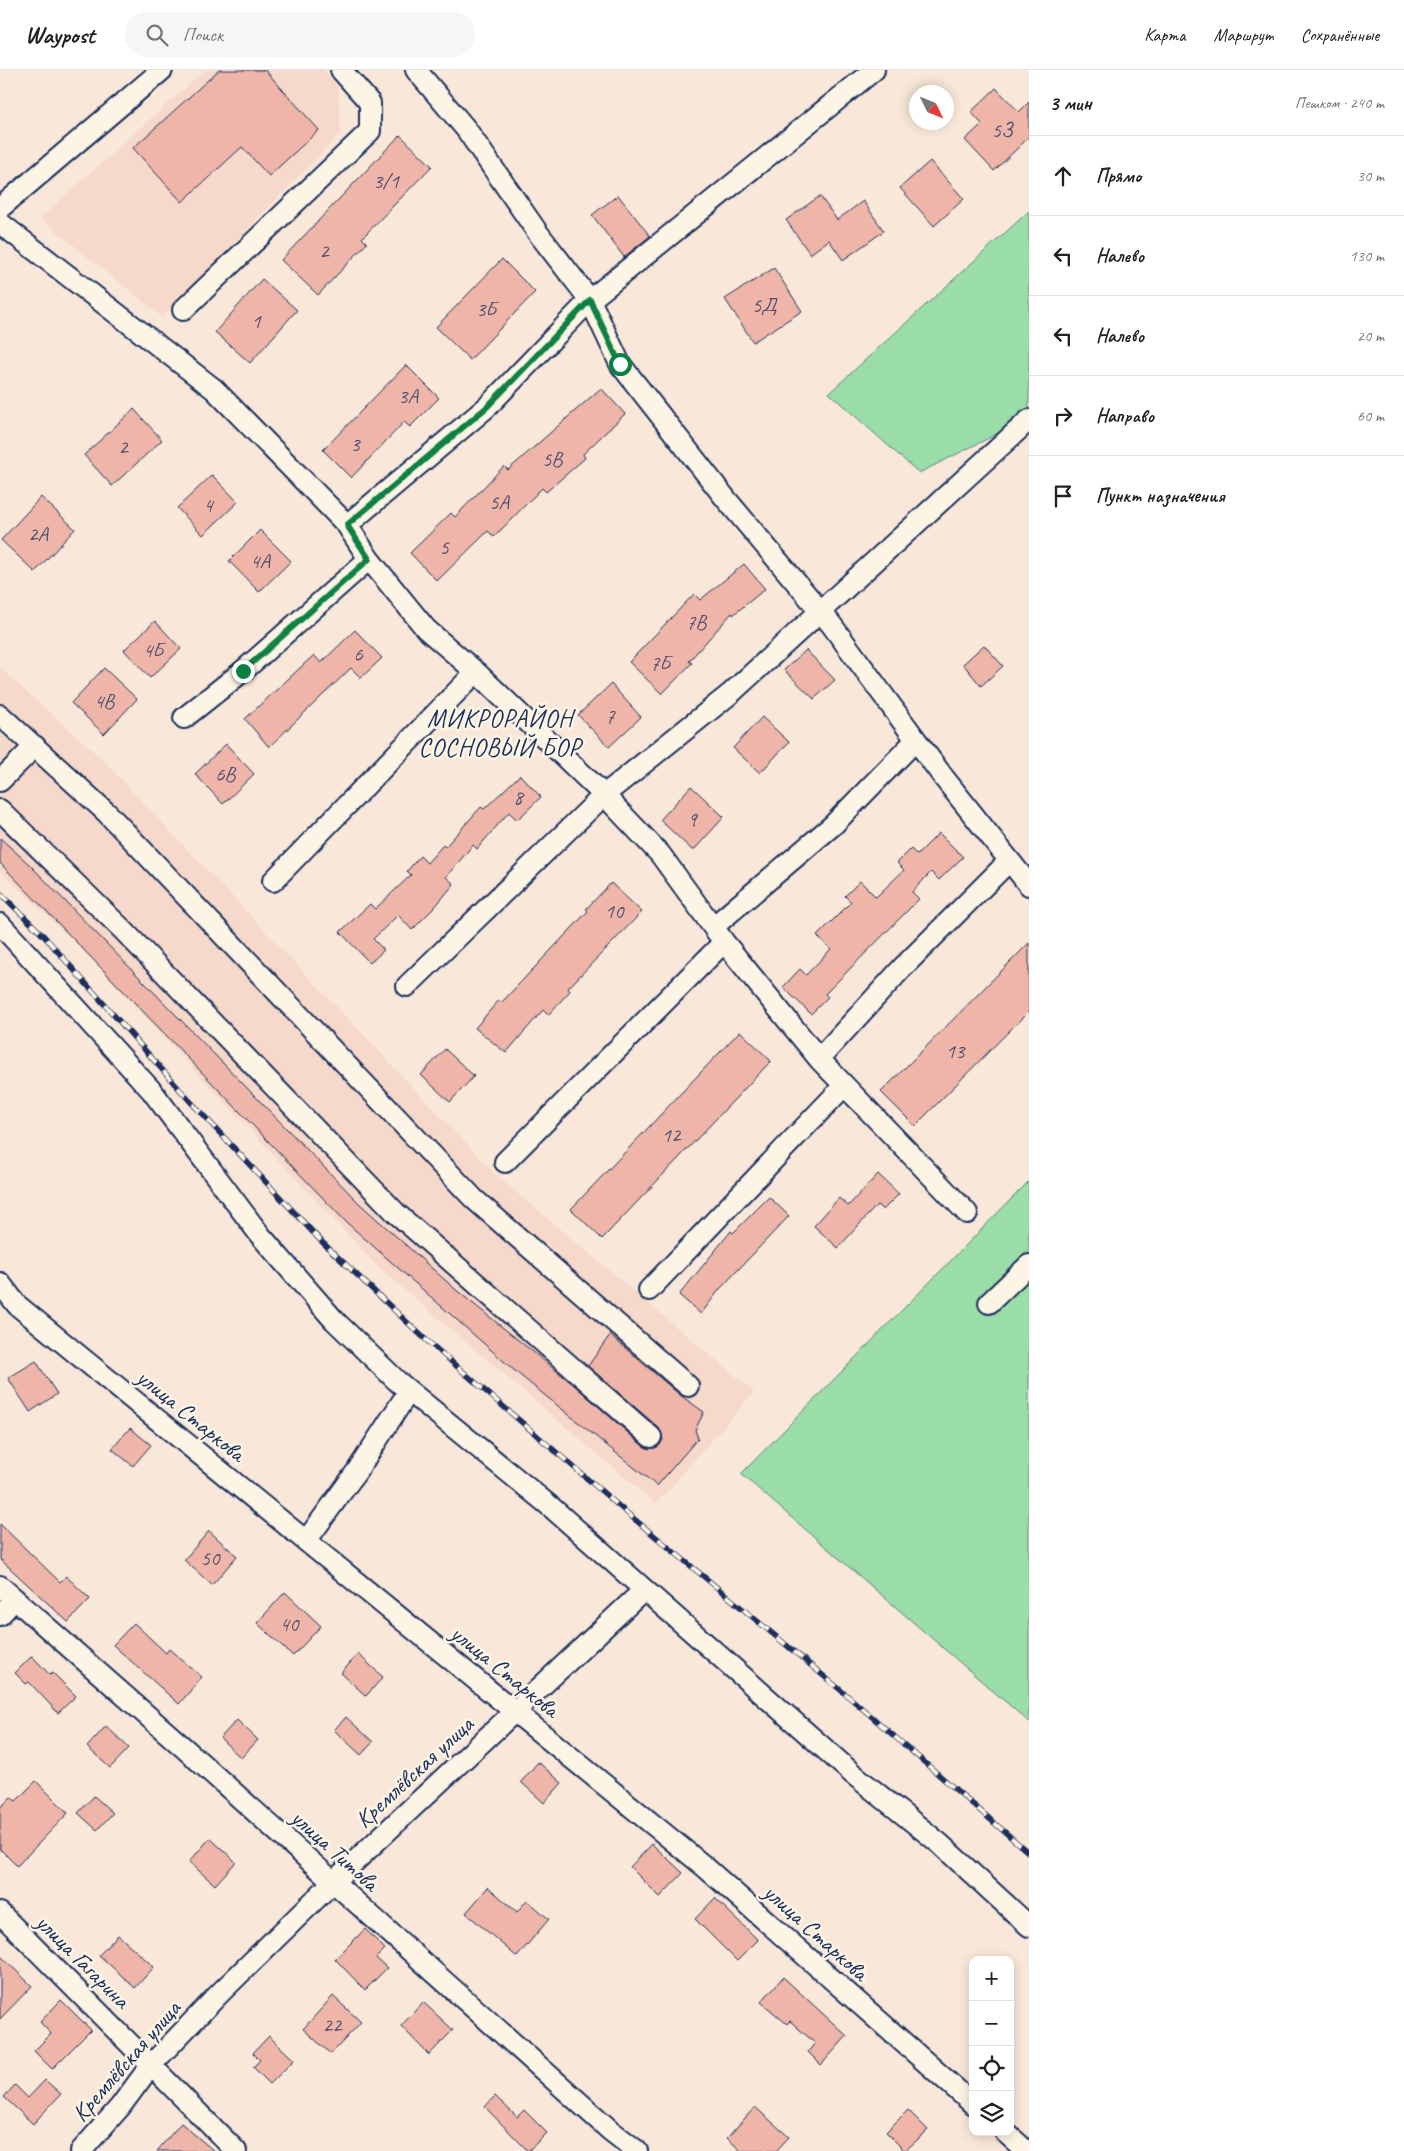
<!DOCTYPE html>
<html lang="ru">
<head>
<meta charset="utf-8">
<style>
  :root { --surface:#fff; --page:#f6f6f6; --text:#222; --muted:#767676; --line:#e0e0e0 }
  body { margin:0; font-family:Caveat,sans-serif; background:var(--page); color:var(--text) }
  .controls { position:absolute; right:15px; bottom:15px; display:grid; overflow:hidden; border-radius:10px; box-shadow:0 2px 12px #0003 }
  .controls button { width:45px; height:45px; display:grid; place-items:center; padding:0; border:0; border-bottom:1px solid var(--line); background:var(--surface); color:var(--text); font:25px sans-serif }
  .compass { position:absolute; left:909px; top:15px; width:45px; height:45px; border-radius:50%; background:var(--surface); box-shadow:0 2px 12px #0003; rotate:133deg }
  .stop { position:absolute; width:15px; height:15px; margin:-11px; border:4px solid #0b8043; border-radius:50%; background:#fff }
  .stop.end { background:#0b8043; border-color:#fff; box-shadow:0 1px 5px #0008 }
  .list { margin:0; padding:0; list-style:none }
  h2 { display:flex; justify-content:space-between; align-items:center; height:65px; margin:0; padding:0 20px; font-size:21px }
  h2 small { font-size:16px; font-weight:400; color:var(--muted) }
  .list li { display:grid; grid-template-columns:32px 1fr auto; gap:15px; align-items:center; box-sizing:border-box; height:80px; padding:0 20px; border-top:1px solid var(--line) }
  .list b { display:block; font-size:19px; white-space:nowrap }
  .list em { font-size:16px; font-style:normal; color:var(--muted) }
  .icon { flex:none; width:28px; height:28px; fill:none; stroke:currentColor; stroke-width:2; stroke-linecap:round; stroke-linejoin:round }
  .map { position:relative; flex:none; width:1029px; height:2081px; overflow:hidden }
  header { display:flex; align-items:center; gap:30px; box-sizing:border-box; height:70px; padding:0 25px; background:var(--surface); border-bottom:1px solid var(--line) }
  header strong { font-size:24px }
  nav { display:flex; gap:28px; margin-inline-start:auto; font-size:18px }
  .search { width:350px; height:45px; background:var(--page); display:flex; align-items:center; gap:12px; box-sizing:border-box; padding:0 18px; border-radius:28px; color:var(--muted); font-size:19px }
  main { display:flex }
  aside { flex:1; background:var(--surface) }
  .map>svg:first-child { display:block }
  .built { fill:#f6d9ca }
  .green { fill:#9adda8; stroke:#5a8683 }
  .building { fill:#eeb5a8; stroke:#1b2f5e }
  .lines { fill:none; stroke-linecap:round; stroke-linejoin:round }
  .minor-casing { stroke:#1b2f5e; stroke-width:24 }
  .minor { stroke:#fcf5e5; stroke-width:20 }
  .rail-casing { stroke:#1b2f5e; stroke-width:5.5 }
  .rail { stroke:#fcf5e5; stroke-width:4; stroke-dasharray:11; stroke-linecap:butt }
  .route { stroke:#0b8043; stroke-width:6 }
  .labels { text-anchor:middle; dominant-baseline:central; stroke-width:5; stroke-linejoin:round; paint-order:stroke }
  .number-label { font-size:21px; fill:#505070 }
  .street-label { font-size:24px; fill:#1b2f5e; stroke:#fcf5e5 }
  .neighbourhood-label { font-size:25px; letter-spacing:1px; fill:#1b2f5e; stroke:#fcf5e5 }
</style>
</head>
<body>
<header>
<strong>Waypost</strong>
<div class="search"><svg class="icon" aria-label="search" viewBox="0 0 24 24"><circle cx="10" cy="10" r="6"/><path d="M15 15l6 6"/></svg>Поиск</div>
<nav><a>Карта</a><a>Маршрут</a><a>Сохранённые</a></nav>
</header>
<main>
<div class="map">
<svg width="1029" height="2081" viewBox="0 0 1029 2081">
  <rect width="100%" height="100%" fill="#f9e8d9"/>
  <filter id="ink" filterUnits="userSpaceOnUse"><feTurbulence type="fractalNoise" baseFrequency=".02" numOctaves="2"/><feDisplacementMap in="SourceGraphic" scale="10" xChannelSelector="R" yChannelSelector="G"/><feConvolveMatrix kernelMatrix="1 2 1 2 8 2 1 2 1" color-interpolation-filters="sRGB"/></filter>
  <g filter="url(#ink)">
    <!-- built -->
    <path class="built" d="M205 0H323L338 16 341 63 162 247 40 148Z
      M0 598 99 686 498 1107 754 1322 656 1434 377 1196 81 878 0 801Z"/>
    <!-- green -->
    <path class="green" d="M1029 141V348L919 403 829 323Z
      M1029 1111V1652L741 1404Z"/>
    <!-- building -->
    <path class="building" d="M219 0H265L319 60 269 106 242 77 182 132 133 78Z
      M996 18 1019 42 1029 32V67L994 101 965 70 982 54 971 42Z
      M400 65 432 96 362 168 367 173 318 225 281 190Z
      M930 91 964 129 934 156 900 118Z
      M618 125 650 166 624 187 592 145Z
      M820 126 837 150 863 131 884 161 843 190 829 170 810 184 786 150Z
      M502 189 535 222 470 290 436 257Z
      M774 198 802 241 753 272 725 229Z
      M262 209 297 240 250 293 215 262Z
      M406 295 439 328 410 357 404 352 351 408 323 380Z
      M601 318 625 344 583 384 585 388 546 422 542 418 494 467 488 461 437 511 410 483 451 443 455 447 504 396 508 400Z
      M134 339 162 370 112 416 84 385Z
      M212 405 238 432 203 465 177 438Z
      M41 427 75 459 35 502 1 470Z
      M260 460 291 491 259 522 229 491Z
      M744 494 765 519 733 545 732 543 689 591 692 593 662 624 629 592 694 524 700 530Z
      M155 551 181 579 150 608 124 580Z
      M355 560 382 588 361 608 351 598 269 677 245 649 314 585 321 593Z
      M984 575 1003 596 981 616 963 594Z
      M806 580 835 610 814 629 784 600Z
      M104 598 137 629 104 664 71 633Z
      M611 614 641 647 609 677 578 645Z
      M762 647 789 672 760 703 733 678Z
      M226 674 254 704 223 734 195 704Z
      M520 705 541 727 517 750 509 742 477 779 473 775 446 807 454 814 434 838 412 860 398 845 373 869 384 880 370 893 340 862 370 834 375 839 411 805 407 801 420 786 427 793 443 775 445 777 481 737 484 739Z
      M691 716 724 747 693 781 660 750Z
      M939 763 963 787 939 810 931 802 912 822 919 829 825 924 828 927 811 944 783 917 800 899 806 905 831 879 817 866 851 832 845 826 860 811 876 827 904 800 897 793 911 779 917 785Z
      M0 768 30 795 360 1134 455 1219 574 1315 643 1376 649 1379 660 1375 663 1369 659 1358 588 1296 610 1265 680 1325 704 1342 695 1360 698 1368 657 1416 516 1302 347 1153 0 793Z
      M611 813 642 842 568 918 570 921 548 945 543 940 506 983 475 958 499 930 501 933 588 841 586 839Z
      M1029 873V941L915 1056 881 1022Z
      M740 961 771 991 602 1169 571 1139Z
      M445 979 474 1006 450 1032 421 1005Z
      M878 1104 899 1124 883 1140 877 1135 838 1178 814 1156 839 1128 848 1136Z
      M769 1127 789 1146 719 1220 701 1244 679 1225 731 1161 733 1163Z
      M36 1291 57 1324 30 1342 8 1308Z
      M130 1358 151 1375 133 1396 112 1379Z
      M0 1454 60 1512 66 1506 90 1529 68 1552 0 1489Z
      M209 1461 237 1486 212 1515 184 1490Z
      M285 1522 321 1556 293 1586 257 1553Z
      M134 1553 166 1583 169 1579 202 1607 179 1634 113 1575Z
      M358 1584 383 1607 366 1626 341 1603Z
      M32 1586 50 1605 53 1603 76 1626 58 1643 29 1612 26 1614 15 1603Z
      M346 1647 373 1672 361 1685 334 1660Z
      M237 1650 258 1670 241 1688 220 1668Z
      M106 1656 129 1678 110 1698 87 1677Z
      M538 1692 562 1713 544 1733 521 1712Z
      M36 1711 68 1743 17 1796 0 1779V1738L11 1727 16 1731Z
      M94 1726 113 1743 97 1760 78 1743Z
      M210 1768 236 1792 215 1815 189 1792Z
      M652 1774 683 1803 660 1827 630 1797Z
      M488 1817 517 1842 527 1830 549 1849 517 1887 466 1843Z
      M715 1828 758 1870 737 1891 695 1849Z
      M365 1859 385 1879 376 1888 387 1898 365 1920 335 1889Z
      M118 1865 154 1897 135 1918 99 1885Z
      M0 1885 32 1916 0 1949Z
      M783 1907 847 1966 821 1995 808 1982 815 1973 790 1951 787 1954 761 1932Z
      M333 1926 361 1952 331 1984 303 1959Z
      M61 1930 91 1960 52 1999 34 1981 51 1964 40 1952Z
      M423 1932 453 1960 429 1985 401 1956Z
      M269 1966 294 1990 270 2014 253 1997 260 1990 253 1983Z
      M45 2010 61 2024 33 2054 4 2027 15 2015 28 2028Z
      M495 2026 517 2047 524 2040 547 2063 528 2081 485 2037Z
      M755 2037 789 2067 776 2081H741L727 2068Z
      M908 2040 928 2060 905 2081 886 2062Z
      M181 2053 214 2081H157Z"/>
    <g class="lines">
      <defs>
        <path id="minor" d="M416 0 466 59 538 163 590 230 620 294 726 429 831 554 944 708 1029 815
          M0 138 162 0
          M0 153 214 319 347 455 369 489 426 559 476 602 604 725 660 784 724 872 819 989 967 1143
          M183 240 370 61V33L341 0
          M347 455 487 337 590 230 874 0
          M0 645 107 743 474 1129 688 1316
          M184 648 243 601 369 489
          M0 711 35 676
          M0 740 123 860 396 1143 651 1367
          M273 811 476 602
          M0 854 152 1021 260 1165 334 1250 397 1311 551 1437 853 1704 939 1773 1029 1856
          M713 857 833 755 916 670
          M407 916 604 725 730 624 1029 350
          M819 989 903 897 1009 791
          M505 1092 724 872
          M0 1213 17 1235 705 1797 973 2034
          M649 1220 843 1017
          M989 1233 1029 1195
          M306 1471 357 1401 409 1321
          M0 1516 192 1685 611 2061 637 2081
          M0 1545 15 1529
          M0 1843 236 2081
          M1005 2062 1026 2081
          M81 2081 120 2037 151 1995 219 1924 333 1812 644 1520"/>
      </defs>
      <!-- minor casing -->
      <use href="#minor" class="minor-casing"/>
      <!-- minor -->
      <use href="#minor" class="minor"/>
      <defs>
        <path id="rail" d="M0 823 43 865 189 1030 322 1172 425 1269 627 1443 849 1627 1029 1783"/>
      </defs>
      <!-- rail casing -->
      <use href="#rail" class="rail-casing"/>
      <!-- rail -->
      <use href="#rail" class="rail"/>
    </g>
  </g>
  <g class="lines" filter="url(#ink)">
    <!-- route -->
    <path class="route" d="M243 601 369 489 347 455 487 337 590 230 620 294"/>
  </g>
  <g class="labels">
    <!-- number labels -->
    <g class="number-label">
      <text x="1002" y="60">5З</text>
      <text x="386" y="111">3/1</text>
      <text x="324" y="181">2</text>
      <text x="764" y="235">5Д</text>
      <text x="486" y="239">3Б</text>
      <text x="256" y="251">1</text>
      <text x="408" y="326">3А</text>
      <text x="355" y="374">3</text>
      <text x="123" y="377">2</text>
      <text x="552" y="389">5В</text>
      <text x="499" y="432">5А</text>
      <text x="208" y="435">4</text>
      <text x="38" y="464">2А</text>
      <text x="444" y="477">5</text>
      <text x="260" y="491">4А</text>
      <text x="696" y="552">7В</text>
      <text x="153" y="580">4Б</text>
      <text x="358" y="584">6</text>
      <text x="660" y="593">7Б</text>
      <text x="104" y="631">4В</text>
      <text x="610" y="646">7</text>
      <text x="225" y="704">6В</text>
      <text x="518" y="727">8</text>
      <text x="692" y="749">9</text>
      <text x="614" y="841">10</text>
      <text x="955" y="981">13</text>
      <text x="671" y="1065">12</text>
      <text x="210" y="1488">50</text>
      <text x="289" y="1554">40</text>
      <text x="332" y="1955">22</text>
    </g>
    <!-- street labels -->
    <g class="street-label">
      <text transform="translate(191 1345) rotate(39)">улица Старкова</text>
      <text transform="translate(505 1601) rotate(39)">улица Старкова</text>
      <text transform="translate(414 1702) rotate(-43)">Кремлёвская улица</text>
      <text transform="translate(335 1780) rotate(42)">улица Титова</text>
      <text transform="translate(816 1862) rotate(42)">улица Старкова</text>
      <text transform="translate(83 1891) rotate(45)">улица Гагарина</text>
      <text transform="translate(126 1991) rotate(-49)">Кремлёвская улица</text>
    </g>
    <!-- neighbourhood labels -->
    <g class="neighbourhood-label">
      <text x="500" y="649">МИКРОРАЙОН<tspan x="500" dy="29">СОСНОВЫЙ БОР</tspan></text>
    </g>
  </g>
</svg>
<div class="controls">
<button>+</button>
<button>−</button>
<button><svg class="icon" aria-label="locate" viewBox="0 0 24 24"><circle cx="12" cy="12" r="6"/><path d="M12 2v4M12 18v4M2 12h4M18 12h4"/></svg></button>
<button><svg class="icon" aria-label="layers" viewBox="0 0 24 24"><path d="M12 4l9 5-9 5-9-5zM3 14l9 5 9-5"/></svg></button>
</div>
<svg class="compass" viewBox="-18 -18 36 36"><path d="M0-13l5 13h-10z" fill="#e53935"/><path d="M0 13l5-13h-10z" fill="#767676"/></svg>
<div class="stop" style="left:620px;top:294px"></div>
<div class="stop end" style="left:243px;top:601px"></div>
</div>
<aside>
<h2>3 мин<small>Пешком · 240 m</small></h2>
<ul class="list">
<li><svg class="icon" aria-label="ahead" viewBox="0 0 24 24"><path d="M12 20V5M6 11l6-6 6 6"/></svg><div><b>Прямо</b></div><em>30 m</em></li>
<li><svg class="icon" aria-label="left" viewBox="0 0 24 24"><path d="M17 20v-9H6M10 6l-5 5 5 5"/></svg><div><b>Налево</b></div><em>130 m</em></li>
<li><svg class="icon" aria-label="left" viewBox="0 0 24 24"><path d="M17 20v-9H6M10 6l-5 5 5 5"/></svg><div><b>Налево</b></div><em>20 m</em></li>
<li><svg class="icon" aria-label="right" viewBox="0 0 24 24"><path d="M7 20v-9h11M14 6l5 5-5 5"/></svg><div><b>Направо</b></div><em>60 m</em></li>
<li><svg class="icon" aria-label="arrive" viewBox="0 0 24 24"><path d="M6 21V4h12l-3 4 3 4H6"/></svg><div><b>Пункт назначения</b></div></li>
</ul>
</aside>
</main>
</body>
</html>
